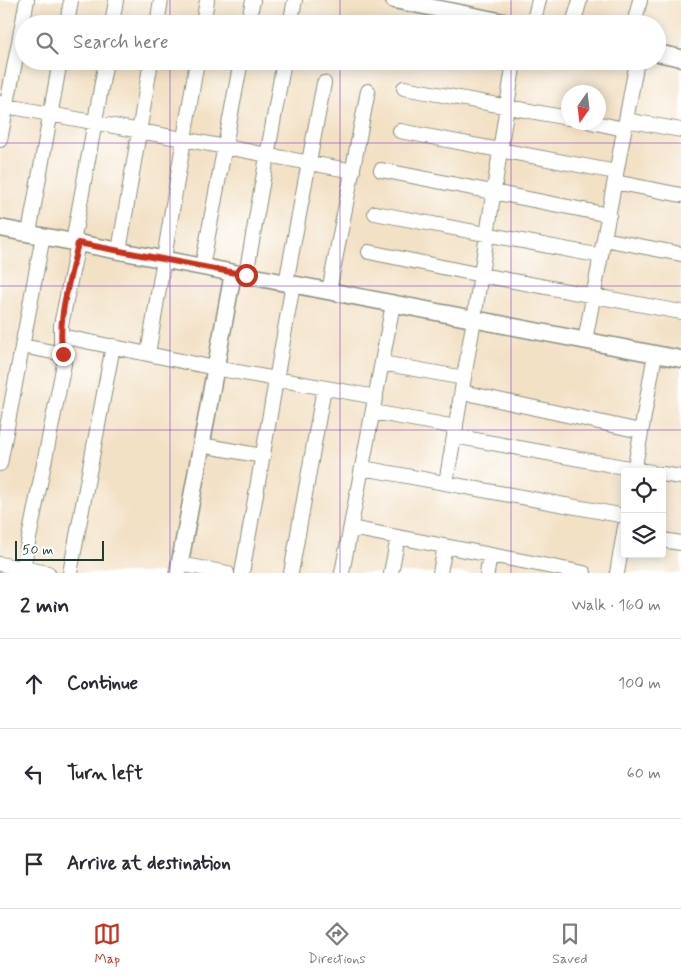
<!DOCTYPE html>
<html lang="en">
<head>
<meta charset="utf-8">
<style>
  :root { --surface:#fff; --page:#f2f2f3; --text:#2b2b33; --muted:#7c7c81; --line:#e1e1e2; --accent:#c8321e }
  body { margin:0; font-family:Mynerve,sans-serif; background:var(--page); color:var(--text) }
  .controls { position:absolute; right:15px; bottom:15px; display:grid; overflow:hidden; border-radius:5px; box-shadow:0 2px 12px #0003 }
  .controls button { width:45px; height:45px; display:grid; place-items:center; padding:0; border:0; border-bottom:1px solid var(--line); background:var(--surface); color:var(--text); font:25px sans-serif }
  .compass { position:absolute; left:561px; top:85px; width:45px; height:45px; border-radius:50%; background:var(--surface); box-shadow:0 2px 12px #0003; rotate:194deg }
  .scale { position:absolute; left:15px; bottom:12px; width:89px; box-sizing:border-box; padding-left:5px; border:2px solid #1f3d34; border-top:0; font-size:14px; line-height:18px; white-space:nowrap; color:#1f3d34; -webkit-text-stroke:4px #fff; paint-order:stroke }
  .stop { position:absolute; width:15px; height:15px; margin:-11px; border:4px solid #c8321e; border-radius:50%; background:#fff }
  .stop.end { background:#c8321e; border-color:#fff; box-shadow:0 1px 5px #0008 }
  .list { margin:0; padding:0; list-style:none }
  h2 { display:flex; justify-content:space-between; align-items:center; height:65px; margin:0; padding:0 20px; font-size:21px }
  h2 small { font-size:16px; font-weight:400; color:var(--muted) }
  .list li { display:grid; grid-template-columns:32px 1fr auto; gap:15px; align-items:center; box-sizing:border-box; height:90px; padding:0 20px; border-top:1px solid var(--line) }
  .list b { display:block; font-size:19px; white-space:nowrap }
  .list em { font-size:16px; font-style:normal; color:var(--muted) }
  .icon { flex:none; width:28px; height:28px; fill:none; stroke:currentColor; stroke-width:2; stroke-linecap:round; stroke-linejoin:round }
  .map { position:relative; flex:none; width:681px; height:573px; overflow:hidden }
  .search { position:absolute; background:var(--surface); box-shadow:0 2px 12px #0003; left:15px; right:15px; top:15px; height:55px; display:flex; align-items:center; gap:12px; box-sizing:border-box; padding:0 18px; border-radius:28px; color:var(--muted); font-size:19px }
  .sheet { height:335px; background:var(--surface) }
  nav { display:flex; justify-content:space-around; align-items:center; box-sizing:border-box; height:70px; border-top:1px solid var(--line); background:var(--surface); font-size:14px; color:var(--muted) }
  nav a { display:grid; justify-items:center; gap:2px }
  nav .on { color:var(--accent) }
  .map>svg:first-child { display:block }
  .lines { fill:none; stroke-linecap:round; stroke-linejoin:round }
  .minor-casing { stroke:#898f7d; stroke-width:16 }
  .tertiary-casing { stroke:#898f7d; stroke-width:19 }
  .minor { stroke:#fff; stroke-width:14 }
  .tertiary { stroke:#fff; stroke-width:16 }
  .route { stroke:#c8321e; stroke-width:6 }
  .grid { fill:none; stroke:#7b2cbf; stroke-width:1; stroke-opacity:0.55 }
</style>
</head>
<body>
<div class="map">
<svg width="681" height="573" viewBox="0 0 681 573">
  <rect width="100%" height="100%" fill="#fff"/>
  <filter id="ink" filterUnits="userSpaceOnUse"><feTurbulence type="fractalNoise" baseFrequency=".02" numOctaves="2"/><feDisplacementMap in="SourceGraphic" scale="10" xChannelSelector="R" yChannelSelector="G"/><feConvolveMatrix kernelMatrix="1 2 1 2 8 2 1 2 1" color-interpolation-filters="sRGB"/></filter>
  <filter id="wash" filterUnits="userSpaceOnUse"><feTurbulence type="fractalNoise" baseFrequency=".0096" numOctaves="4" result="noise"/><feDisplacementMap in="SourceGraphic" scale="20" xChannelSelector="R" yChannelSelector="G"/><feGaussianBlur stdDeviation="1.12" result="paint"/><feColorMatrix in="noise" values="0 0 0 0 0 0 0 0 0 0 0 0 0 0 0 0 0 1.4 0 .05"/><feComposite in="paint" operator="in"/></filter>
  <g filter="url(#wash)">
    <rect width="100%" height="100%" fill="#f3e1c6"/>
  </g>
  <g filter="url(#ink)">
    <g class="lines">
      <defs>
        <path id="minor" d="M67 24 71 0
          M112 24 116 0
          M157 24 161 0
          M203 24 207 0
          M248 24 253 0
          M290 24 295 0
          M533 24 539 0
          M573 24 580 0
          M634 24 640 0
          M404 88 568 118
          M0 103 7 106 353 171
          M626 120 681 130
          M591 122 624 129
          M400 131 616 172
          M0 140 27 0
          M381 170 609 215
          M615 182 681 195
          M375 213 601 256
          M29 233 60 61
          M604 239 681 254
          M73 242 106 61
          M119 251 151 61
          M369 252 481 275 681 312
          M202 267 241 61
          M246 275 284 61
          M286 283 324 83
          M329 291 368 91
          M61 336 215 368 376 397
          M585 341 637 61
          M22 346 63 354
          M148 354 197 61
          M382 363 464 378
          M462 392 640 431
          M373 412 456 427
          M454 436 651 472
          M201 445 263 456
          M0 464 43 236
          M363 468 625 516
          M634 472 655 354
          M662 474 681 477
          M446 483 474 319 514 61
          M351 528 584 573
          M662 540 681 543
          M0 564 48 573
          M180 564 227 573
          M23 568 64 364 61 343V325L78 243
          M70 573 113 346
          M242 573 293 284
          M291 573 324 388
          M342 573 393 304
          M391 573 398 537
          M440 573 445 546
          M487 573 490 555
          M617 573 625 527"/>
        <path id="tertiary" d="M394 0 514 24
          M657 53 681 58
          M0 228 681 359
          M178 573 233 273"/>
      </defs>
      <!-- minor casing -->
      <use href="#minor" class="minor-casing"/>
      <!-- tertiary casing -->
      <use href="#tertiary" class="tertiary-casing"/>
      <!-- minor -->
      <use href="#minor" class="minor"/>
      <!-- tertiary -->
      <use href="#tertiary" class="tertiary"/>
    </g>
  </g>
  <g class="lines" filter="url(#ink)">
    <!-- route -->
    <path class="route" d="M63 354C56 321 71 276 78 243L246 275"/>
  </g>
  <!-- grid -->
  <path class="grid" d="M170 0V24M340 0V24M511 0V24M170 61V573M340 61V573M511 61V573M0 143H681M0 286H681M0 430H681"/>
</svg>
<div class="controls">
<button><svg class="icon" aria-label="locate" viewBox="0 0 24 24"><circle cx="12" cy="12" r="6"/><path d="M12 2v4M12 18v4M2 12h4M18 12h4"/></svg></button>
<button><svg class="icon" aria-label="layers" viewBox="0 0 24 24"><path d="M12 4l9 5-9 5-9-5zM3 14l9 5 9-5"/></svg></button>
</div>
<svg class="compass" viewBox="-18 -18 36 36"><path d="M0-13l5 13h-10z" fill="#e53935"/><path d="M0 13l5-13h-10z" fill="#7c7c81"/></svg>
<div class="scale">50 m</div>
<div class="stop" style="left:246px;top:275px"></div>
<div class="stop end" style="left:63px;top:354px"></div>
<div class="search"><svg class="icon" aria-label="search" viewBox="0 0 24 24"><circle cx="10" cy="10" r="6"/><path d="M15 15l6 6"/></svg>Search here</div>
</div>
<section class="sheet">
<h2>2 min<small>Walk · 160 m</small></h2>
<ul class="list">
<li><svg class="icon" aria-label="ahead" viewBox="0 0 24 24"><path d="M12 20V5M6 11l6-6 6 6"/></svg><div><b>Continue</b></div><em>100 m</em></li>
<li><svg class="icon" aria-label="left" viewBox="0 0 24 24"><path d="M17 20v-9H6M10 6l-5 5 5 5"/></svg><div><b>Turn left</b></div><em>60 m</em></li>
<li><svg class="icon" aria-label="arrive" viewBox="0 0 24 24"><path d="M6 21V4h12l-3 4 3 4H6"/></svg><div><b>Arrive at destination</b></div></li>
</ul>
</section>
<nav>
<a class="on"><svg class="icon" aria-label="map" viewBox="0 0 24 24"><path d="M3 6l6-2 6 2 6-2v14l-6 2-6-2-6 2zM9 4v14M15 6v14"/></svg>Map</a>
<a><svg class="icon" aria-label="directions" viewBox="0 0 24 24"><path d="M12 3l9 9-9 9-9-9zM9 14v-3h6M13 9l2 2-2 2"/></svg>Directions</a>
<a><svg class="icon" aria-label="saved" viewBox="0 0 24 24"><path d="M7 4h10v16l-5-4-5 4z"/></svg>Saved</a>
</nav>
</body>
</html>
